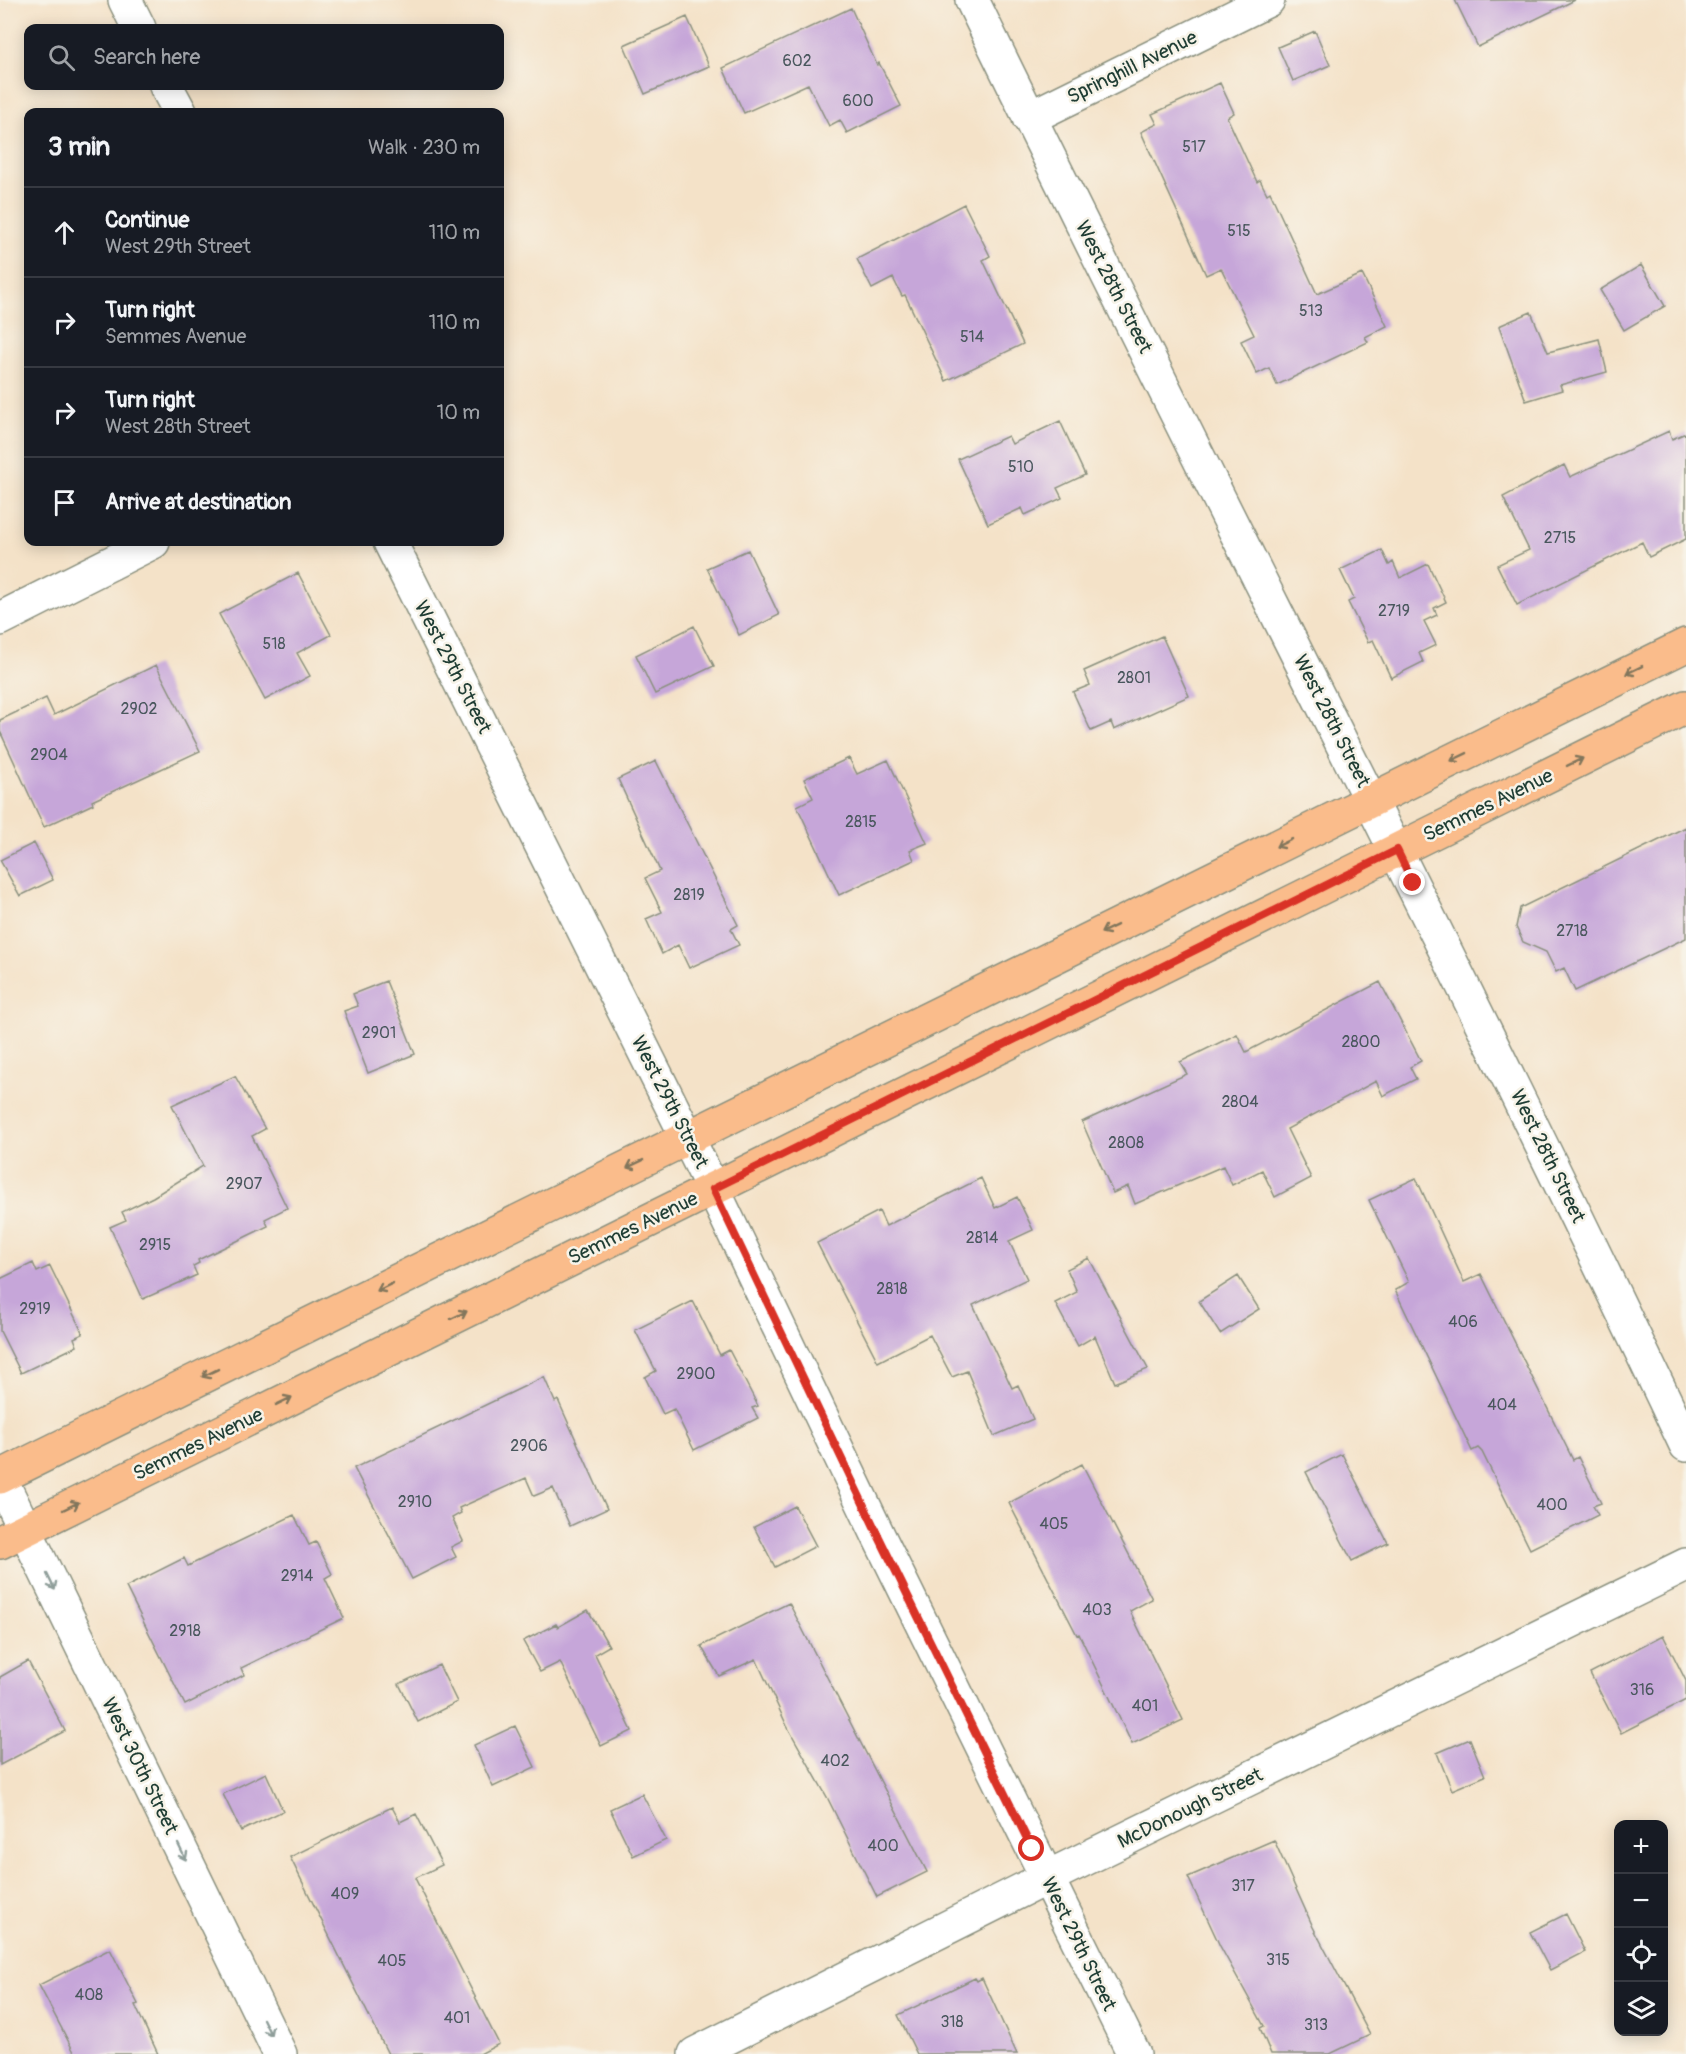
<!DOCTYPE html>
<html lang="en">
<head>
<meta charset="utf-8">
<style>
  :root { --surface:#171b24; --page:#242831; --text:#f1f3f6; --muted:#9ea1a6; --line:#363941 }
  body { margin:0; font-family:Pangolin,sans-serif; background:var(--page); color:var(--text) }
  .controls { position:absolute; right:18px; bottom:18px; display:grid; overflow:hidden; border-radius:12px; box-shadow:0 3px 15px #0003 }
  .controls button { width:54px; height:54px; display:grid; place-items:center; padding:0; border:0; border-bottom:2px solid var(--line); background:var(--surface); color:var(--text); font:30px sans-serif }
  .stop { position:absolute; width:18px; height:18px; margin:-14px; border:4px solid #d93025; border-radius:50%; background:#fff }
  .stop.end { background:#d93025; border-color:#fff; box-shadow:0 2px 6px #0008 }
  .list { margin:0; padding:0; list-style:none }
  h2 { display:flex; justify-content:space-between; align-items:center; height:78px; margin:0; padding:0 24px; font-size:26px }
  h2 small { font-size:20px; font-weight:400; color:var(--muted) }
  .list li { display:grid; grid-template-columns:39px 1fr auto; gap:18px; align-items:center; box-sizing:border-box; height:90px; padding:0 24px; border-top:2px solid var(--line) }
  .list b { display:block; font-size:22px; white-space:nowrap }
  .list p { margin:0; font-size:20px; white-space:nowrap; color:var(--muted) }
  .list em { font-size:20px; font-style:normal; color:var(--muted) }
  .icon { flex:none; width:33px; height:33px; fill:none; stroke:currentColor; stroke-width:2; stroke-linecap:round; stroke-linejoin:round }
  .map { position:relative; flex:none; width:1686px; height:2054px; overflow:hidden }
  .search { position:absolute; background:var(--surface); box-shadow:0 3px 15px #0003; left:24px; top:24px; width:480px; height:66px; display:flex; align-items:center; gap:15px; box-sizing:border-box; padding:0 21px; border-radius:12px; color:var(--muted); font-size:22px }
  .panel { position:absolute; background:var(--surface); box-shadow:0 3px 15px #0003; left:24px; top:108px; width:480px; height:438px; border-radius:12px }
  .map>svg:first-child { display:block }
  .building { fill:#c6a6d9 }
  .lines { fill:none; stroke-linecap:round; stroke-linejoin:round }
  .street-casing { stroke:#8a907e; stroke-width:36 }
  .primary-casing { stroke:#8a907e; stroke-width:36 }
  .street { stroke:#fff; stroke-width:33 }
  .primary { stroke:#fabc8b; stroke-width:33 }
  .oneway { stroke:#82765b }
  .oneway2 { stroke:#8f9e9a }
  .route { stroke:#d93025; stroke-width:8 }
  .labels { text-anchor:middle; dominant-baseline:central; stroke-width:5; stroke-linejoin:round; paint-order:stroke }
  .number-label { font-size:16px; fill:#49575d }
  .street-label { font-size:20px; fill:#1f3d34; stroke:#f7f3e8 }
</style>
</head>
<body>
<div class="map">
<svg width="1686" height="2054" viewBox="0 0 1686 2054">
  <rect width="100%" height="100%" fill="#f7f3e8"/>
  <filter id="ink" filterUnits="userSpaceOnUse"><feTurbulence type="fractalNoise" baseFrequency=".0167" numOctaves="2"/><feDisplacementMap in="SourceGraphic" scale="12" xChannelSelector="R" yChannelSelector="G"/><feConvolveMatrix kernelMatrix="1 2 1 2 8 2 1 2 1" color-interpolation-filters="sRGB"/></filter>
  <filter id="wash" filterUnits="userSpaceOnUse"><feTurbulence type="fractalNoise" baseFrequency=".008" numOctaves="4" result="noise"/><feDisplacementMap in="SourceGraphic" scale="24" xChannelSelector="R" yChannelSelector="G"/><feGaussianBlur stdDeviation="1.35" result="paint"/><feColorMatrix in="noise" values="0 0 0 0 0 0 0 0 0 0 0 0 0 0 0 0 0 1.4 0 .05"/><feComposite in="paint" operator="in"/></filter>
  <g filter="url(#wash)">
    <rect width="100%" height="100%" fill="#f4e2c8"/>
    <g id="blocks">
      <!-- building -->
      <path class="building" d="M1455 0H1575L1478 47Z
        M851 8 877 65 879 63 901 106 847 133 840 120 829 126 808 84 744 113 723 68Z
        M687 17 709 66 645 94 624 45Z
        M1315 31 1330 65 1293 81 1278 47Z
        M1220 83 1234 113 1227 117 1257 182 1260 180 1267 194 1270 192 1317 294 1362 274 1387 326 1365 337 1368 342 1277 385 1269 368 1257 374 1241 341 1254 335 1221 268 1206 275 1141 132 1157 124 1152 114Z
        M964 204 990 256 983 260 1023 344 946 381 905 295 902 296 893 278 872 289 857 259Z
        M1641 265 1665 306 1624 330 1600 290Z
        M1531 312 1548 352 1599 339 1607 372 1560 385 1562 390 1526 401 1499 326Z
        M1060 421 1085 475 1057 488 1062 498 1025 515 1022 508 988 524 958 459 1008 436 1012 444Z
        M1669 431 1672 439 1686 433V539L1649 557 1642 542 1517 605 1497 565 1529 550 1503 497 1564 465 1570 477Z
        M748 550 779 615 739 635 707 568Z
        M1382 550 1389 565 1393 562 1400 578 1428 564 1446 602 1434 608 1437 615 1424 621 1436 645 1419 653 1423 662 1391 678 1373 640 1368 642 1348 602 1354 599 1340 570Z
        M298 573 331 635 297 653 310 676 265 700 219 614Z
        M694 626 714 666 655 694 636 655Z
        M1162 636 1189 696 1114 730 1111 722 1091 731 1073 692 1090 685 1084 671Z
        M156 665 200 751 92 801 93 804 44 827 0 731V720L46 698 54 715Z
        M849 758 857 774 888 760 927 843 910 850 914 860 839 895 797 806 813 798 804 779Z
        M656 761 738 925 731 929 739 945 689 968 678 945 662 954 646 919 662 912 645 878 660 871 618 779Z
        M1686 827V938L1575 991 1564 968 1556 972 1546 952 1523 942 1516 927 1520 908Z
        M34 843 53 880 20 896 0 860Z
        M386 981 415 1054 368 1073 344 1011 358 1006 353 994Z
        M1380 982 1421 1061 1410 1067 1416 1079 1383 1096 1376 1081 1287 1129 1311 1178 1275 1197 1262 1170 1232 1185 1223 1166 1135 1204 1128 1186 1113 1193 1082 1122 1187 1074 1180 1062 1237 1034 1246 1052Z
        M235 1076 265 1129 252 1136 287 1208 265 1219 268 1226 198 1260 199 1263 193 1266 197 1275 143 1299 110 1227 126 1220 122 1212 153 1197 203 1166 172 1105Z
        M981 1178 995 1208 1017 1197 1033 1230 1009 1241 1027 1279 973 1305 1012 1388 1018 1385 1033 1419 994 1436 967 1371 952 1377 930 1335 878 1362 817 1243 879 1211 886 1226Z
        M1416 1178 1464 1282 1481 1274 1573 1460 1578 1457 1601 1503 1593 1506 1598 1515 1530 1549 1482 1452 1478 1448 1472 1451 1395 1290 1409 1282 1369 1200Z
        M1089 1258 1148 1369 1115 1383 1095 1336 1078 1346 1055 1303 1077 1292 1067 1269Z
        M33 1263 37 1272 50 1266 83 1334 74 1338 77 1346 21 1373 0 1331V1279Z
        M1238 1276 1259 1309 1220 1334 1199 1301Z
        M693 1301 720 1355 729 1350 758 1406 752 1408 758 1418 694 1450 674 1409 663 1414 645 1377 656 1371 635 1330Z
        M544 1377 555 1402 558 1400 607 1509 570 1526 553 1488 534 1496 526 1478 459 1508 461 1513 452 1518 463 1541 451 1547 456 1557 412 1579 354 1468Z
        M1342 1454 1388 1543 1352 1561 1306 1472Z
        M1082 1464 1152 1599 1130 1611 1183 1720 1132 1744 1079 1634 1077 1635 1009 1503Z
        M795 1506 816 1546 775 1567 754 1527Z
        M294 1515 309 1545 316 1542 332 1574 325 1578 344 1618 241 1668 244 1675 185 1705 126 1587 184 1558 188 1566Z
        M789 1603 927 1872 877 1897 827 1797 787 1726 756 1659 719 1676 701 1646Z
        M588 1610 609 1646 595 1654 632 1731 601 1746 560 1662 540 1672 523 1641 556 1624 558 1627Z
        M1663 1635 1686 1681V1700L1621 1733 1590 1673Z
        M28 1661 65 1731 0 1765V1677Z
        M439 1665 457 1702 418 1722 399 1684Z
        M515 1726 535 1767 493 1787 474 1745Z
        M1470 1739 1485 1776 1452 1790 1437 1753Z
        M266 1773 283 1811 241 1831 223 1794Z
        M642 1794 666 1840 633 1856 610 1809Z
        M392 1807 400 1822 416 1814 442 1865 415 1878 499 2044 480 2054H388L290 1857Z
        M1274 1840 1313 1927 1370 2035 1330 2054H1271L1260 2028 1264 2026 1220 1946 1188 1877Z
        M1566 1914 1585 1952 1550 1970 1530 1932Z
        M110 1949 138 2004 135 2005 158 2054H75L39 1985Z
        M975 1978 977 1981 982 1978 1017 2054H917L898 2015Z"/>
    </g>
  </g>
  <g filter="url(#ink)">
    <use href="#blocks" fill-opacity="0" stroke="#8a907e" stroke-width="1.5"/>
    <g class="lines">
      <defs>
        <path id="street" d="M125 0 139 28
          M972 0C1207 483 1456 959 1686 1445
          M166 86 180 112
          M1029 118 1268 0
          M390 542 713 1189 879 1537 1134 2054
          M0 619 153 542
          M0 1478 280 2054
          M695 2054 1046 1878 1686 1565"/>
        <path id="primary" d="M0 1477 1686 645
          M0 1542 1686 707"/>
      </defs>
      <!-- street casing -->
      <use href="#street" class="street-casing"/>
      <!-- primary casing -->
      <use href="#primary" class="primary-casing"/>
      <!-- street -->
      <use href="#street" class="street"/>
      <!-- primary -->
      <use href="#primary" class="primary"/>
    </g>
    <!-- one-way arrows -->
    <defs><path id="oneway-shaft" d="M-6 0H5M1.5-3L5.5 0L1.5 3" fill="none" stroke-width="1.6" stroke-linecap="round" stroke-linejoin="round" transform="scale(1.5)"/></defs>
    <g class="oneway">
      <use href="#oneway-shaft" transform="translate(1634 670) rotate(154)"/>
      <use href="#oneway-shaft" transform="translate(1459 757) rotate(154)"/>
      <use href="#oneway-shaft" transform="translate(1575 762) rotate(-26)"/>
      <use href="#oneway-shaft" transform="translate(1284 843) rotate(154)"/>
      <use href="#oneway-shaft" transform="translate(1109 929) rotate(154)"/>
      <use href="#oneway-shaft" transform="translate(635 1164) rotate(154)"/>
      <use href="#oneway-shaft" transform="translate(385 1287) rotate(154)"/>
      <use href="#oneway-shaft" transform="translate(459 1315) rotate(-26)"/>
      <use href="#oneway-shaft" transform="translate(210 1373) rotate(154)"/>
      <use href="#oneway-shaft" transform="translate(284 1401) rotate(-26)"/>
      <use href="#oneway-shaft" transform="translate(71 1506) rotate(-26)"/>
    </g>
    <g class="oneway2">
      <use href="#oneway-shaft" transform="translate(51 1582) rotate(64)"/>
      <use href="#oneway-shaft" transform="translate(182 1852) rotate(64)"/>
      <use href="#oneway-shaft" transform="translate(267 2027) rotate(64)"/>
    </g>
  </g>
  <g class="lines" filter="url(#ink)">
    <!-- route -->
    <path class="route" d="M1032 1849 879 1537 713 1189 1397 850 1413 883"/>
  </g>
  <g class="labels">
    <!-- number labels -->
    <g class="number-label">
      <text x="797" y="61">602</text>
      <text x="858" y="101">600</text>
      <text x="1194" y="147">517</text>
      <text x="1239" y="231">515</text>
      <text x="1311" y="311">513</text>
      <text x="972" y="337">514</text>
      <text x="1021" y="467">510</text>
      <text x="1560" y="538">2715</text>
      <text x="1394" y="611">2719</text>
      <text x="274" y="644">518</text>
      <text x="1134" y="678">2801</text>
      <text x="139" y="709">2902</text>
      <text x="49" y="755">2904</text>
      <text x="861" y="822">2815</text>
      <text x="689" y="895">2819</text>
      <text x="1572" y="931">2718</text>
      <text x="379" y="1033">2901</text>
      <text x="1361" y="1042">2800</text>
      <text x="1240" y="1102">2804</text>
      <text x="1126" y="1143">2808</text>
      <text x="244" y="1184">2907</text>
      <text x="982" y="1238">2814</text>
      <text x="155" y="1245">2915</text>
      <text x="892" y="1289">2818</text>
      <text x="35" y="1309">2919</text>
      <text x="1463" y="1322">406</text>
      <text x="696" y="1374">2900</text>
      <text x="1502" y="1405">404</text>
      <text x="529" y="1446">2906</text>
      <text x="415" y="1502">2910</text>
      <text x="1552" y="1505">400</text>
      <text x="1054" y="1524">405</text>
      <text x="297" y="1576">2914</text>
      <text x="1097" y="1610">403</text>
      <text x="185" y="1631">2918</text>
      <text x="1642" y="1690">316</text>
      <text x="1145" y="1706">401</text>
      <text x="835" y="1761">402</text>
      <text x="883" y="1846">400</text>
      <text x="1243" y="1886">317</text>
      <text x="345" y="1894">409</text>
      <text x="1278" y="1960">315</text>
      <text x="392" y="1961">405</text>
      <text x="89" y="1995">408</text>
      <text x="457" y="2018">401</text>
      <text x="952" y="2022">318</text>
      <text x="1316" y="2025">313</text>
    </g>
    <!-- street labels -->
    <g class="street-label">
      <text transform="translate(1132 67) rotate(-26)">Springhill Avenue</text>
      <text transform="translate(1114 287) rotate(63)">West 28th Street</text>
      <text transform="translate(453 667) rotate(63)">West 29th Street</text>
      <text transform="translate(1332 721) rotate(63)">West 28th Street</text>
      <text transform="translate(1488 805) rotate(-26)">Semmes Avenue</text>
      <text transform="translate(670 1102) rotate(63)">West 29th Street</text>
      <text transform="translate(1548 1156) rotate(64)">West 28th Street</text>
      <text transform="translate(633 1228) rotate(-26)">Semmes Avenue</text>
      <text transform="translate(198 1444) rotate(-26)">Semmes Avenue</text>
      <text transform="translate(140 1766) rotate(64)">West 30th Street</text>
      <text transform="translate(1190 1808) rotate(-26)">McDonough Street</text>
      <text transform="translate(1079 1944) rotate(64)">West 29th Street</text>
    </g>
  </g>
</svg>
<div class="controls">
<button>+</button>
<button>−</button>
<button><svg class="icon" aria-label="locate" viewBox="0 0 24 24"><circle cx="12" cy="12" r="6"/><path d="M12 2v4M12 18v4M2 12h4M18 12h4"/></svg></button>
<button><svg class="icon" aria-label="layers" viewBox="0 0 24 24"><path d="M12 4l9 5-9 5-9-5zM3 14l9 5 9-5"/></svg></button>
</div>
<div class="stop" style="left:1032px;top:1849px"></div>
<div class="stop end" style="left:1413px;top:883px"></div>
<div class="search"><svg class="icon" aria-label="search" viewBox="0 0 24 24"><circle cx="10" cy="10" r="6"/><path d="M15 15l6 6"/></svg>Search here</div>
<section class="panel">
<h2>3 min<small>Walk · 230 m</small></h2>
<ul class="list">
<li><svg class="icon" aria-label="ahead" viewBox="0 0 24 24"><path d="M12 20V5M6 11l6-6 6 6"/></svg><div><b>Continue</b><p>West 29th Street</p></div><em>110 m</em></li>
<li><svg class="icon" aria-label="right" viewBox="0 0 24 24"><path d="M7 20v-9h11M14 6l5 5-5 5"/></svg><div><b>Turn right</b><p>Semmes Avenue</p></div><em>110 m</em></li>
<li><svg class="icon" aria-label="right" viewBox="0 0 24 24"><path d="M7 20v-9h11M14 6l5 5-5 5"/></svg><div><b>Turn right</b><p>West 28th Street</p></div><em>10 m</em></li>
<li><svg class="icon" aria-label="arrive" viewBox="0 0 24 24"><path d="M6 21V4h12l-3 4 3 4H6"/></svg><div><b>Arrive at destination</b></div></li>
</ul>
</section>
</div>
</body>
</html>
